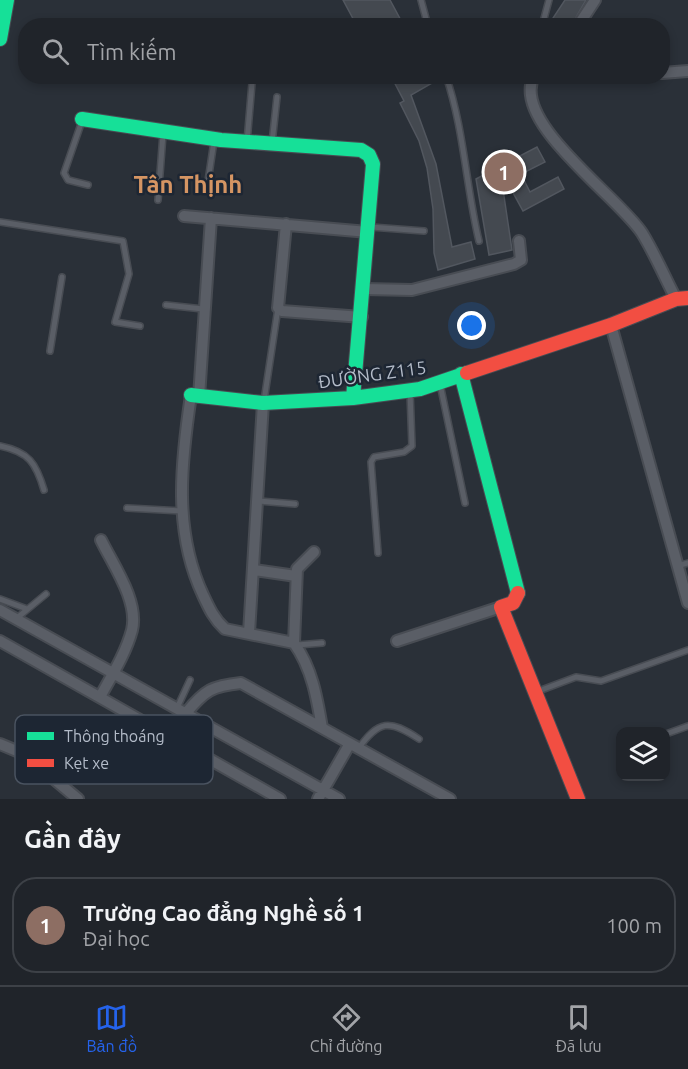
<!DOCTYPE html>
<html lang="vi">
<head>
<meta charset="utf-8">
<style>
  :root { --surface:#20242a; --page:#282c32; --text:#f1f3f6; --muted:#a2a4a8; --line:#3d4147; --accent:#2563eb }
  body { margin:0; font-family:Ubuntu,sans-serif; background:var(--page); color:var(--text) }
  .controls { position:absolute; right:18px; bottom:18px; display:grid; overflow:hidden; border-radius:12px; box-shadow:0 3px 9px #0003 }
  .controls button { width:54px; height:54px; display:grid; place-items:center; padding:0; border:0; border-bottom:2px solid var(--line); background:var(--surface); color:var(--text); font:30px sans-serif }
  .you { position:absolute; left:472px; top:326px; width:21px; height:21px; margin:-15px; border:4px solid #fff; border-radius:50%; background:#1a73e8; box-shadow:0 0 0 9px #1a73e833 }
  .badge { display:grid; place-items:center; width:39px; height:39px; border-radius:50%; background:var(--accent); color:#fff; font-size:20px; font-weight:700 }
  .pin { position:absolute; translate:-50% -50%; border:3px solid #fff; box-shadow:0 2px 6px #0006 }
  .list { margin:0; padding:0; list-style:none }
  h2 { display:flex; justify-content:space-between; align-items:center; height:78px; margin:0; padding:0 24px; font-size:26px }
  h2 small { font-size:20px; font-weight:400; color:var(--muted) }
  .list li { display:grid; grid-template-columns:39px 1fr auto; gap:18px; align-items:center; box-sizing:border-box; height:96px; margin:0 12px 12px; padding:0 12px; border:2px solid var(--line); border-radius:24px }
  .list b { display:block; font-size:22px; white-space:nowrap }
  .list p { margin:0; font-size:20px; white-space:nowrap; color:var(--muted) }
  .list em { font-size:20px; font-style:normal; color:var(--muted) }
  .icon { flex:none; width:33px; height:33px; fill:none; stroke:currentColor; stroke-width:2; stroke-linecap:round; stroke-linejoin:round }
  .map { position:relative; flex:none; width:688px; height:799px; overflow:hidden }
  .search { position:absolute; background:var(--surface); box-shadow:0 3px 9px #0003; left:18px; right:18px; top:18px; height:66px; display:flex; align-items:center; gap:15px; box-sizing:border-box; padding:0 21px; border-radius:24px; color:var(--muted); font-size:22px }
  .sheet { height:186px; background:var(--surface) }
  nav { display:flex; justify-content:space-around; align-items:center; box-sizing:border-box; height:84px; border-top:2px solid var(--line); background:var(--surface); font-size:16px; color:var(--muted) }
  nav a { display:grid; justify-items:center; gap:3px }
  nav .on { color:var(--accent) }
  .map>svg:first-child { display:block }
  .building { fill:#444950; stroke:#52575f; stroke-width:1.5 }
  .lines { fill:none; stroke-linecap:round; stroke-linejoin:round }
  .lane-casing { stroke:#484c53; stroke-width:8 }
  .street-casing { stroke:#484c53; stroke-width:14 }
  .fast-casing { stroke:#484c53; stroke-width:16 }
  .jam-casing { stroke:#484c53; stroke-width:16 }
  .lane { stroke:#5a5e66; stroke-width:5 }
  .street { stroke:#5a5e66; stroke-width:10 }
  .fast { stroke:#16e098; stroke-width:14 }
  .jam { stroke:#f24e42; stroke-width:14 }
  .labels { text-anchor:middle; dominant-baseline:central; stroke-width:5; stroke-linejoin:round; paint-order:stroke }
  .street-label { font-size:18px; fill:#b4bcc9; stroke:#1d2633 }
  .district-label { font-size:24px; font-weight:bold; fill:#d59563; stroke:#1d2633 }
  .key { fill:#1d2633; stroke:#4a5360; stroke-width:1.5 }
  .key-label { font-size:16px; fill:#b4bcc9 }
</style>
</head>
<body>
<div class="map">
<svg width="688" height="799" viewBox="0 0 688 799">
  <rect width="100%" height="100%" fill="#2a3038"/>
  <!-- building -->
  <path class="building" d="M343 0H390L404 26H357Z
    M565 0H586L571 26H563L553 18Z
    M391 76H431L434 82 411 95 436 164 452 247 471 242 475 259 438 270 434 253 433 209 427 168 419 141 400 103 404 101Z
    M537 147 545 162 521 174 530 192 558 177 564 189 523 211 500 169 512 250 489 255 476 179Z"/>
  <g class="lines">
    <defs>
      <path id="lane" d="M421 0 428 26
        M542 26 549 0
        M446 76C464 129 466 187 479 241
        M82 121 64 173 68 180 88 185
        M247 142 252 83
        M272 143 277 97
        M207 188 214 141
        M158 200 163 134
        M0 222 123 241 129 274 115 322 140 326
        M371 227 424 231
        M166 305 203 309
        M50 351 62 277
        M440 384 465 503
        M264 401 278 308
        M0 446C29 452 36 463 44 490
        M259 501 295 504
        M127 508 182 511
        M378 553 371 462 374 457 404 452 412 446 410 392
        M677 566 688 563
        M0 599 27 609
        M17 618 46 594
        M297 645 322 643
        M536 692 576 677 601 681 688 650
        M177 708 190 680
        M666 734 688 726
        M358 749C379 720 389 719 419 739"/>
      <path id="street" d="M578 26 595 0
        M662 73 688 71
        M534 76C510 122 619 197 642 233 655 254 665 278 676 299
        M184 216 368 232
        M286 224 278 308 282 311 362 317
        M364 289 412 290 514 264 521 260 519 241
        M611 325 688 603
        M191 395C181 462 173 531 203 595 209 608 214 619 225 629L294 643C312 668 317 698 322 728
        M199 397 211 218
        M254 570 296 576
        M0 610 339 799
        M249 633 263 403
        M0 641 280 799
        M397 641 501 607
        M294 643 297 569 314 552
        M100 697C111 677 126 653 132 630 139 601 113 565 101 540
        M186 713C205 690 212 686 241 683L450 799
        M0 744 24 754 78 799
        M318 799 349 745"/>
      <path id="fast" d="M0 39 7 0
        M82 119 221 140 361 150 369 155 373 164 353 398
        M461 374 518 593
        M191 395 263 403 353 398 420 389 467 373"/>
      <path id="jam" d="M467 373 611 325 676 299 688 298
        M518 593 513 603 501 607 578 799"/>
    </defs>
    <!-- lane casing -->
    <use href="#lane" class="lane-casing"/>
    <!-- street casing -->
    <use href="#street" class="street-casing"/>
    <!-- fast casing -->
    <use href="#fast" class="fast-casing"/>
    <!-- jam casing -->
    <use href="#jam" class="jam-casing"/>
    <!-- lane -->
    <use href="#lane" class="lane"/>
    <!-- street -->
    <use href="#street" class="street"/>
    <!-- fast -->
    <use href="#fast" class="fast"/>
    <!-- jam -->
    <use href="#jam" class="jam"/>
  </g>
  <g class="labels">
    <!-- street labels -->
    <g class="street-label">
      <text transform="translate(372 374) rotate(-8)">ĐƯỜNG Z115</text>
    </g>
    <!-- district labels -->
    <g class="district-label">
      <text x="188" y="184">Tân Thịnh</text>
    </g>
  </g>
  <!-- legend -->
  <rect x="15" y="715" width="198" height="69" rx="9" class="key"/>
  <rect x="27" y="732" width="27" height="8" fill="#16e098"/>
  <rect x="27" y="759" width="27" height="8" fill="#f24e42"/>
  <g class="key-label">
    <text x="64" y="742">Thông thoáng</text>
    <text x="64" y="769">Kẹt xe</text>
  </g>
</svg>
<div class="controls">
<button><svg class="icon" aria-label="layers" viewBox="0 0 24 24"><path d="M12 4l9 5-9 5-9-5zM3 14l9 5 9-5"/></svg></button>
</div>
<div class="you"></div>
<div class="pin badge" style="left:504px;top:172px;background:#8d6e63">1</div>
<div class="search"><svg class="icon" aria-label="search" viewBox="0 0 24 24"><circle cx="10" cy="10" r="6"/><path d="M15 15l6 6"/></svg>Tìm kiếm</div>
</div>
<section class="sheet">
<h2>Gần đây<small></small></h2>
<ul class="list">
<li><span class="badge" style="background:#8d6e63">1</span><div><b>Trường Cao đẳng Nghề số 1</b><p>Đại học</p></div><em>100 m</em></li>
</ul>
</section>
<nav>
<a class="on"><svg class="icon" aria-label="map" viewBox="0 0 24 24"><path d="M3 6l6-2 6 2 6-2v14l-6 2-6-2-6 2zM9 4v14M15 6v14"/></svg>Bản đồ</a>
<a><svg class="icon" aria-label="directions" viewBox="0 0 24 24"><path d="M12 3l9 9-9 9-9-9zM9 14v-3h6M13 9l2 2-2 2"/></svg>Chỉ đường</a>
<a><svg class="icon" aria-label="saved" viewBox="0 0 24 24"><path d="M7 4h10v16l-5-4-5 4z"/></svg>Đã lưu</a>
</nav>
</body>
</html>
